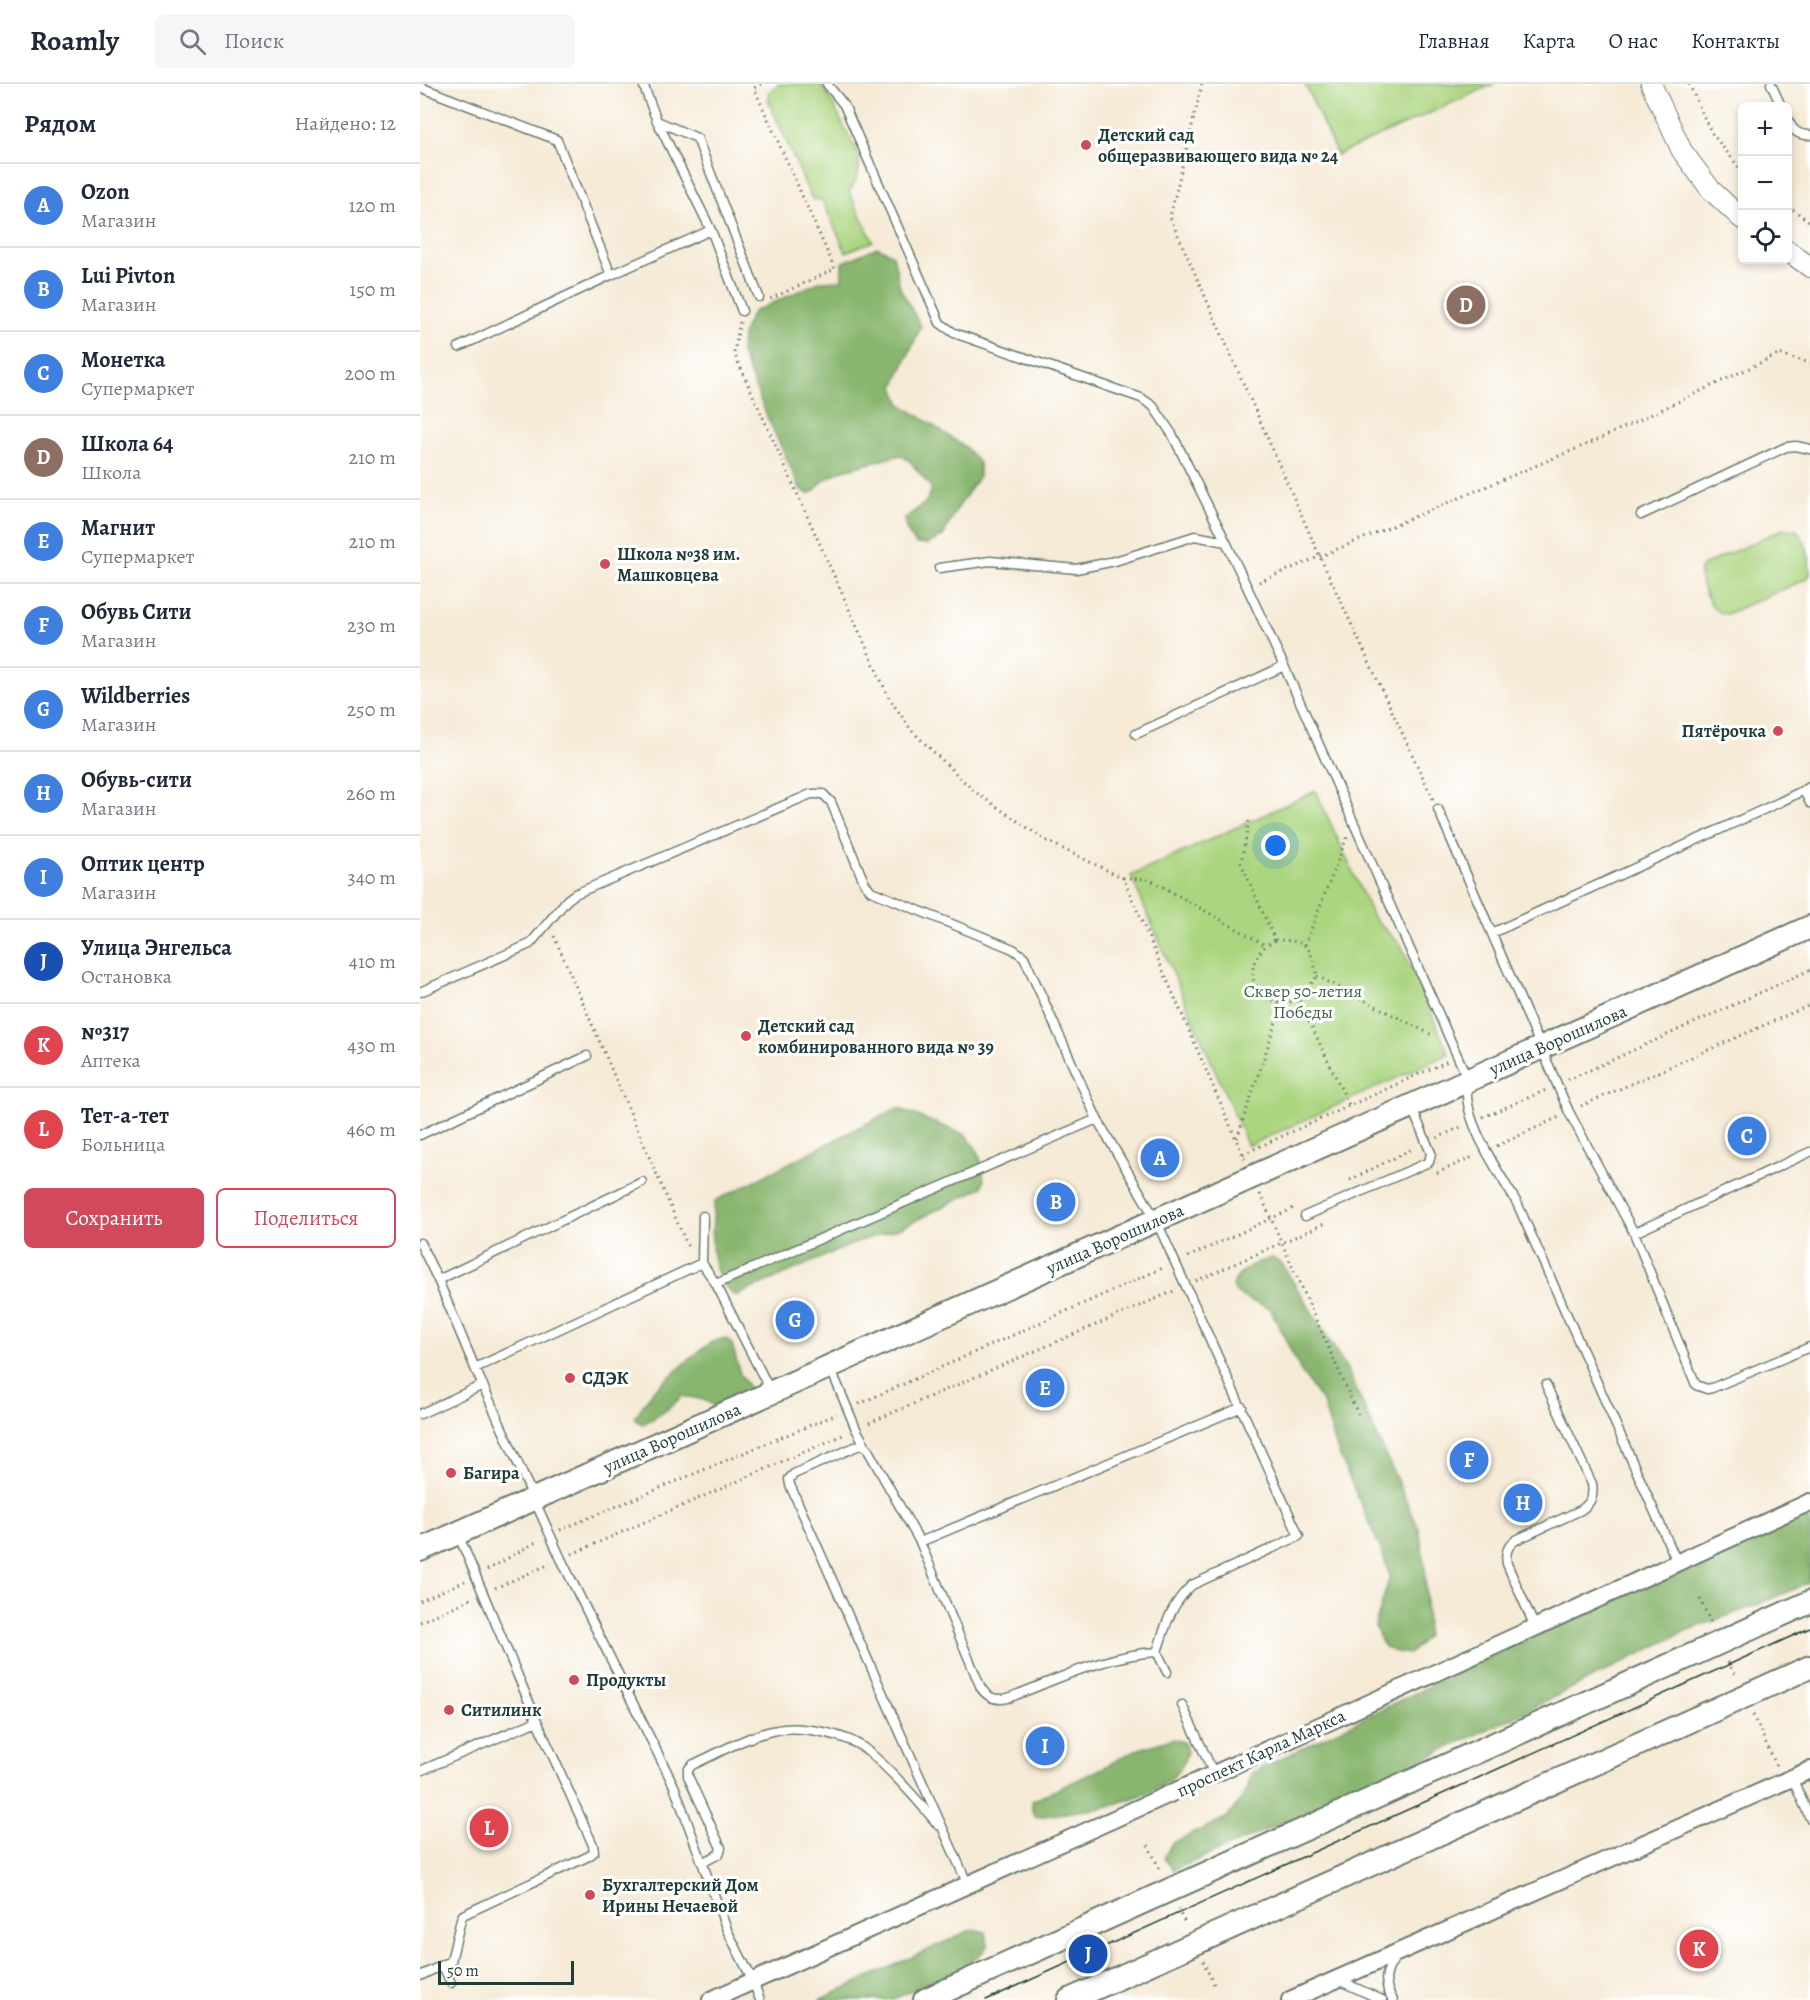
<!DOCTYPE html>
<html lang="ru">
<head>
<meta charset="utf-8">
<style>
  :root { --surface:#fff; --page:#f6f6f7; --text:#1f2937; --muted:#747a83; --line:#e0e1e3; --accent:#d1495b }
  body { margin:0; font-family:Alegreya,serif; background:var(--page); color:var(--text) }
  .controls { position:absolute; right:18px; top:18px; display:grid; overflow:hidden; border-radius:9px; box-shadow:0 3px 9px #0003 }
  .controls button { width:54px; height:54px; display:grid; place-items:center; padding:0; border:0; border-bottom:2px solid var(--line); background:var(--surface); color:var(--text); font:30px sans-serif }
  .scale { position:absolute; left:18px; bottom:15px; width:136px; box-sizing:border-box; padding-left:6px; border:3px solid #1f3d34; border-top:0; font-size:16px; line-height:21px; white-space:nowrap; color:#1f3d34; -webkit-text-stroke:4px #fff; paint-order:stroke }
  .you { position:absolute; left:856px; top:762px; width:21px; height:21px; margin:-15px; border:4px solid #fff; border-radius:50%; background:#1a73e8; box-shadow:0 0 0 9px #1a73e833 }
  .badge { display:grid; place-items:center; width:39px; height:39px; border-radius:50%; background:var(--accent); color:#fff; font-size:20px; font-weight:700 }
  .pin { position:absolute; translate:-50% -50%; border:3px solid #fff; box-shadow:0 2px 6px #0006 }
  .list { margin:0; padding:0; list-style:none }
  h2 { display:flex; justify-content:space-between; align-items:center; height:78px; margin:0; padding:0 24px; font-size:26px }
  h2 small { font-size:20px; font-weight:400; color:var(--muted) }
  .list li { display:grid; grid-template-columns:39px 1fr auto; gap:18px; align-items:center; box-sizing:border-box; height:84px; padding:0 24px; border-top:2px solid var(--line) }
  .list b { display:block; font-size:22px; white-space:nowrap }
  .list p { margin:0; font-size:20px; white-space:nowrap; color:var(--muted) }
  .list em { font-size:20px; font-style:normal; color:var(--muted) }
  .actions { display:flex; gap:12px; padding:18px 24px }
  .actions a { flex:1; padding:14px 0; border:2px solid var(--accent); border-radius:9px; text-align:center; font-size:21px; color:var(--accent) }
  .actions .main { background:var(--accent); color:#fff }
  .icon { flex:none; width:33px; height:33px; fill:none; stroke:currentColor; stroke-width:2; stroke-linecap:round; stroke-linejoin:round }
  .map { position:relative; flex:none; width:1390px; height:1916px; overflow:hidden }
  header { display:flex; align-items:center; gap:36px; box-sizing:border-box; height:84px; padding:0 30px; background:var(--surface); border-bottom:2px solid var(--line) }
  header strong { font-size:28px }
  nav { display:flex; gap:33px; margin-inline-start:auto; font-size:21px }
  .search { width:420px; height:54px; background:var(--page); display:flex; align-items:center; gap:15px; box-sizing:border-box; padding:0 21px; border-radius:9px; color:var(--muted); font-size:22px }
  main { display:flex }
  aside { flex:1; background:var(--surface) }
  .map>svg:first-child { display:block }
  .green { fill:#acd580; stroke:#66895a; stroke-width:1.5 }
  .forest { fill:#89b66e; stroke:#547a51; stroke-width:1.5 }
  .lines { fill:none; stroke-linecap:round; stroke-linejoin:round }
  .service-casing { stroke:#6a7a6d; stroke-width:11 }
  .minor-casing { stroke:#6a7a6d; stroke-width:20 }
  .tertiary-casing { stroke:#6a7a6d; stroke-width:22 }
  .secondary-casing { stroke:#6a7a6d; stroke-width:26 }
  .path { stroke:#6a7a6d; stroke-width:3; stroke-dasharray:1.5 4.5; stroke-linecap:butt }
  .service { stroke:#fff; stroke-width:8 }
  .minor { stroke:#fff; stroke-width:16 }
  .tertiary { stroke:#fff; stroke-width:20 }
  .secondary { stroke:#fff; stroke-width:22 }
  .tram { stroke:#1f3d34; stroke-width:1.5 }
  .poi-dot { fill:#d1495b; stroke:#fff; stroke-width:2 }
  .labels { text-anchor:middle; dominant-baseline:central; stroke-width:6; stroke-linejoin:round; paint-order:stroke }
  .poi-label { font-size:18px; font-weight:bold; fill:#1f3d34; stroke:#fff; text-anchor:start }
  .park-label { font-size:18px; fill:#426347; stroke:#fff }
  .street-label { font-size:18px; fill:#1f3d34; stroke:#fff }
</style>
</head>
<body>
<header>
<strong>Roamly</strong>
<div class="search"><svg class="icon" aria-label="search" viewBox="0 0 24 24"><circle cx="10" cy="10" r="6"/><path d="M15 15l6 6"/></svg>Поиск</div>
<nav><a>Главная</a><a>Карта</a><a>О нас</a><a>Контакты</a></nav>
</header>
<main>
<aside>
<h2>Рядом<small>Найдено: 12</small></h2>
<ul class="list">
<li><span class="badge" style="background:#3f7fe0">A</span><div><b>Ozon</b><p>Магазин</p></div><em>120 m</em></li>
<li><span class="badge" style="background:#3f7fe0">B</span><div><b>Lui Pivton</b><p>Магазин</p></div><em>150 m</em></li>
<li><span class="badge" style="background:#3f7fe0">C</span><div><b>Монетка</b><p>Супермаркет</p></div><em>200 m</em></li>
<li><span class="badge" style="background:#8d6e63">D</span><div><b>Школа 64</b><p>Школа</p></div><em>210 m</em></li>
<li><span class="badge" style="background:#3f7fe0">E</span><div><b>Магнит</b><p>Супермаркет</p></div><em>210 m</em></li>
<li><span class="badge" style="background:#3f7fe0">F</span><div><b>Обувь Сити</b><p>Магазин</p></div><em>230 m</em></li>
<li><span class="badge" style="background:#3f7fe0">G</span><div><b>Wildberries</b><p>Магазин</p></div><em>250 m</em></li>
<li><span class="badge" style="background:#3f7fe0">H</span><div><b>Обувь-сити</b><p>Магазин</p></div><em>260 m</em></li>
<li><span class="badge" style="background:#3f7fe0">I</span><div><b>Оптик центр</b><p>Магазин</p></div><em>340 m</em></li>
<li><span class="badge" style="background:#1a4fb4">J</span><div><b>Улица Энгельса</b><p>Остановка</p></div><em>410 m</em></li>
<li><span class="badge" style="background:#e0444e">K</span><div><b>№317</b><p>Аптека</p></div><em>430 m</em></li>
<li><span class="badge" style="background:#e0444e">L</span><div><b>Тет-а-тет</b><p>Больница</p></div><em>460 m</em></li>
</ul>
<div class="actions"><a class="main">Сохранить</a><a>Поделиться</a></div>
</aside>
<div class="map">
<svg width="1390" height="1916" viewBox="0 0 1390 1916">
  <rect width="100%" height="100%" fill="#fff"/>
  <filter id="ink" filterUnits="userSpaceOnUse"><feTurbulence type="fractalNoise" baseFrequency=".0167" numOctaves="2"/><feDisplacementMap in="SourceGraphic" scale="12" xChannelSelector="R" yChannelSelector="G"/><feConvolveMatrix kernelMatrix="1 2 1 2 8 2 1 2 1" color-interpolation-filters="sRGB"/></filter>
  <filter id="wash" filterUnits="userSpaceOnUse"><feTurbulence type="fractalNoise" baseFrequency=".008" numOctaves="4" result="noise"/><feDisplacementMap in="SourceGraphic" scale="24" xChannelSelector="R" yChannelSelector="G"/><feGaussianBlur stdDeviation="1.35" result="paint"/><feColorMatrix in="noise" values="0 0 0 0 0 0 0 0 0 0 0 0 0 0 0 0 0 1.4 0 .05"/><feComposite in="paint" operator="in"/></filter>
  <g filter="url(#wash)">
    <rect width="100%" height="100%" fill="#f6ead6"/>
    <!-- green -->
    <path class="green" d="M358 0H400L407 9 439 72C441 87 437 96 429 108L453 157 426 168 402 116 392 115 349 18 348 9Z
      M885 0H1074L917 71Z
      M1363 445 1376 446C1388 459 1390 474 1390 491L1386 495 1307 530C1291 532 1279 499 1280 485L1284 481Z
      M896 707 954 835 981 861 1029 970 828 1062 711 792Z"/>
    <!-- forest -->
    <path class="forest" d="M457 163 473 171 480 204 501 242 474 303 481 320 545 363 559 379V392L535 428 523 452 508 460H496L487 447 484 435 506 418 512 405 490 377 480 371 420 387 403 397 394 407 388 410 380 404 349 337 321 269 322 251 333 228 401 197 422 196V179Z
      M477 1024 546 1051 558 1067 561 1078 564 1096 562 1103 483 1143 437 1158 315 1212C286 1189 291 1150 295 1117Z
      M852 1174 862 1180 926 1283 999 1445 1005 1483 1007 1552 989 1570C964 1567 964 1565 955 1542L970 1492 961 1466 918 1368 903 1319 882 1289 850 1224C835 1218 819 1216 812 1201 822 1184 834 1179 852 1174Z
      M305 1254 312 1260 320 1290 334 1312 299 1327C288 1315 278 1314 262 1312 250 1325 239 1333 222 1340L217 1337 215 1333 233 1307 277 1269 290 1259Z
      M1390 1423V1498L1334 1522 1266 1547 1106 1627 929 1710 754 1786 744 1774 752 1759 808 1733 827 1707 831 1689 1104 1556Z
      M752 1655 764 1658 767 1668 763 1680 750 1697 728 1709 682 1724 616 1733 612 1727V1717L683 1684 713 1667Z
      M553 1845 566 1848 568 1861 561 1870 533 1889 471 1916H399Z"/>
  </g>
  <g filter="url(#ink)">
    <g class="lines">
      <defs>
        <path id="service" d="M223 0 237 37 291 146 322 227
          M407 0 424 21 520 239 534 249 721 314 733 322 752 350 806 458 864 582 1048 996C1039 1033 1079 1088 1097 1119L1257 1478
          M1351 0 1361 22
          M0 3 137 56 191 191 39 263
          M1368 36C1372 46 1379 52 1390 51
          M237 37 277 54 339 213
          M191 191 291 146
          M1221 431 1366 363 1376 362 1390 365
          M519 484 570 477 656 485 695 477 775 452 806 458
          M716 650 864 582
          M1384 707 1390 719
          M1018 725 1149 1028 1214 1149 1276 1301 1287 1305 1292 1304 1390 1263
          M1072 849 1360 718 1390 703
          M0 908 110 860 147 816 155 810 391 710H403L411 718 444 798 451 807 593 865 604 873 677 1035 736 1136 879 1452 772 1501C750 1521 746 1541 737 1568 685 1571 636 1596 588 1614 576 1617 568 1614 561 1604L500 1458 436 1345 410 1283
          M0 1051 167 972
          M283 1132 282 1179 296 1200
          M885 1132 1009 1078 1011 1069 991 1022
          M1214 1149 1390 1068
          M0 1159 18 1196 55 1284 141 1475 254 1702 307 1846 333 1897 340 1916
          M18 1196 222 1098
          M55 1284 282 1179
          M350 1306 296 1200 677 1035
          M0 1330 63 1301
          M444 1359 374 1390 369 1395 370 1401 548 1801
          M500 1458 822 1323
          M1115 1543 1087 1480C1085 1469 1087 1462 1096 1456L1161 1426C1171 1419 1174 1412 1172 1400L1126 1301
          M737 1568 747 1588
          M762 1621 794 1690
          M0 1687 117 1637 38 1450
          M1372 1694 1390 1734
          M282 1779 299 1770 301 1764 268 1692V1686L272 1681C299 1669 328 1651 357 1646 380 1641 426 1650 445 1665 472 1686 496 1714 518 1741
          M23 1882 31 1899
          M0 1892 31 1877 41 1835 43 1831 169 1772 174 1768 173 1761 117 1637
          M916 1895 962 1916
          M973 1916C963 1900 964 1888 976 1873"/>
        <path id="minor" d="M291 1916 794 1690 1390 1418
          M870 1916 1390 1686"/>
        <path id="tertiary" d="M1231 0 1262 67 1291 106 1322 135
          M1368 167 1390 183"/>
        <path id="secondary" d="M0 1466 1390 843
          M505 1916 1390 1518
          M649 1916 1390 1583"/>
      </defs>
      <!-- service casing -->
      <use href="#service" class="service-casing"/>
      <!-- minor casing -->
      <use href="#minor" class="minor-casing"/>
      <!-- tertiary casing -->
      <use href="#tertiary" class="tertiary-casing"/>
      <!-- secondary casing -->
      <use href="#secondary" class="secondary-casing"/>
      <!-- path -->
      <path class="path" d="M341 0 334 4 415 185 350 215
        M782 0 750 133 900 473 1013 715
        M1269 0 1291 48 1322 87
        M1368 122 1390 138
        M320 238 314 269 469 614 492 647 555 708 627 757 703 794 825 1076
        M839 498 1177 356 1359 270 1390 279
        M829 737 821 779 855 856
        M703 794 729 795 845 861
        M134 852 268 1163
        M855 856C888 857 890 860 897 892L879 916C874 917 866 920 860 919 825 913 824 871 855 856Z
        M885 861 927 753
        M897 892 1014 952
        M879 916 929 1021
        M1148 996 1390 886
        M1161 1022 1390 921
        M1063 1033 1126 1006
        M817 1054 862 920
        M1017 1054 1041 1043
        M1077 1062 1139 1033
        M823 1070 1028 977
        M1017 1089 1055 1072
        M930 1096 994 1064
        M840 1110 938 1330
        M768 1173 876 1123
        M776 1197 904 1140
        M439 1320 745 1183
        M449 1339 754 1207
        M140 1446 417 1330
        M152 1470 423 1351
        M67 1486 118 1457
        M75 1504 130 1480
        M1280 1515 1292 1542
        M0 1517 45 1497
        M0 1538 53 1514
        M1308 1578 1316 1593
        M1333 1631 1357 1683
        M728 1761 741 1788
        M758 1825 766 1841
        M783 1877 795 1903"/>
      <!-- service -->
      <use href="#service" class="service"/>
      <!-- minor -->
      <use href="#minor" class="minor"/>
      <!-- tertiary -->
      <use href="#tertiary" class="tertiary"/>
      <!-- secondary -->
      <use href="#secondary" class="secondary"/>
      <!-- tram -->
      <path class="tram" d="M566 1916 1390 1544"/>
    </g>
  </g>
  <!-- markers -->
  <g class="poi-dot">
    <circle cx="666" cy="61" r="6"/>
    <circle cx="185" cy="480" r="6"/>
    <circle cx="1358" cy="647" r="6"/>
    <circle cx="326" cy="952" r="6"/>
    <circle cx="150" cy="1294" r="6"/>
    <circle cx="31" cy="1389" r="6"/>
    <circle cx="154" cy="1596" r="6"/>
    <circle cx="29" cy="1626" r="6"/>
    <circle cx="170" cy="1811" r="6"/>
  </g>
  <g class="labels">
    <!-- poi labels -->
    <g class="poi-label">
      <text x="678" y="51">Детский сад<tspan x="678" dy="21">общеразвивающего вида № 24</tspan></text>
      <text x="197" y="470">Школа №38 им.<tspan x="197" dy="21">Машковцева</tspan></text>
      <text x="1346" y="647" text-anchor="end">Пятёрочка</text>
      <text x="338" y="942">Детский сад<tspan x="338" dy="21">комбинированного вида № 39</tspan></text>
      <text x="162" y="1294">СДЭК</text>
      <text x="43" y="1389">Багира</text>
      <text x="166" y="1596">Продукты</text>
      <text x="41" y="1626">Ситилинк</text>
      <text x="182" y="1801">Бухгалтерский Дом<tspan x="182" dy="21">Ирины Нечаевой</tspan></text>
    </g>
    <!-- park labels -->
    <g class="park-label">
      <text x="883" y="907">Сквер 50-летия<tspan x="883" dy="21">Победы</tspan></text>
    </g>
    <!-- street labels -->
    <g class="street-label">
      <text transform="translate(1138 956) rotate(-24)">улица Ворошилова</text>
      <text transform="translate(695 1155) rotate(-24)">улица Ворошилова</text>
      <text transform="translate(252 1354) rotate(-24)">улица Ворошилова</text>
      <text transform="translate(841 1669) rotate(-25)">проспект Карла Маркса</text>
    </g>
  </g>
</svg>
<div class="controls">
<button>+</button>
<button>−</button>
<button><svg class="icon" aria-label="locate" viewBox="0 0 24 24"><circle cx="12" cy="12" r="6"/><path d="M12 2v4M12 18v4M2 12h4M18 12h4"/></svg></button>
</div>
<div class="scale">50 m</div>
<div class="you"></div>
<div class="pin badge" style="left:740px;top:1074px;background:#3f7fe0">A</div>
<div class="pin badge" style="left:636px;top:1118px;background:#3f7fe0">B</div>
<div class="pin badge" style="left:1327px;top:1052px;background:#3f7fe0">C</div>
<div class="pin badge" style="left:1046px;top:221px;background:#8d6e63">D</div>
<div class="pin badge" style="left:625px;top:1304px;background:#3f7fe0">E</div>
<div class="pin badge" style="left:1049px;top:1376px;background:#3f7fe0">F</div>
<div class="pin badge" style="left:375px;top:1236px;background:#3f7fe0">G</div>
<div class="pin badge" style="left:1103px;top:1419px;background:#3f7fe0">H</div>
<div class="pin badge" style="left:625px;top:1662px;background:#3f7fe0">I</div>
<div class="pin badge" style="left:668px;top:1870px;background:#1a4fb4">J</div>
<div class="pin badge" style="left:1279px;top:1865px;background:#e0444e">K</div>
<div class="pin badge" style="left:69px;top:1744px;background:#e0444e">L</div>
</div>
</main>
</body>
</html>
